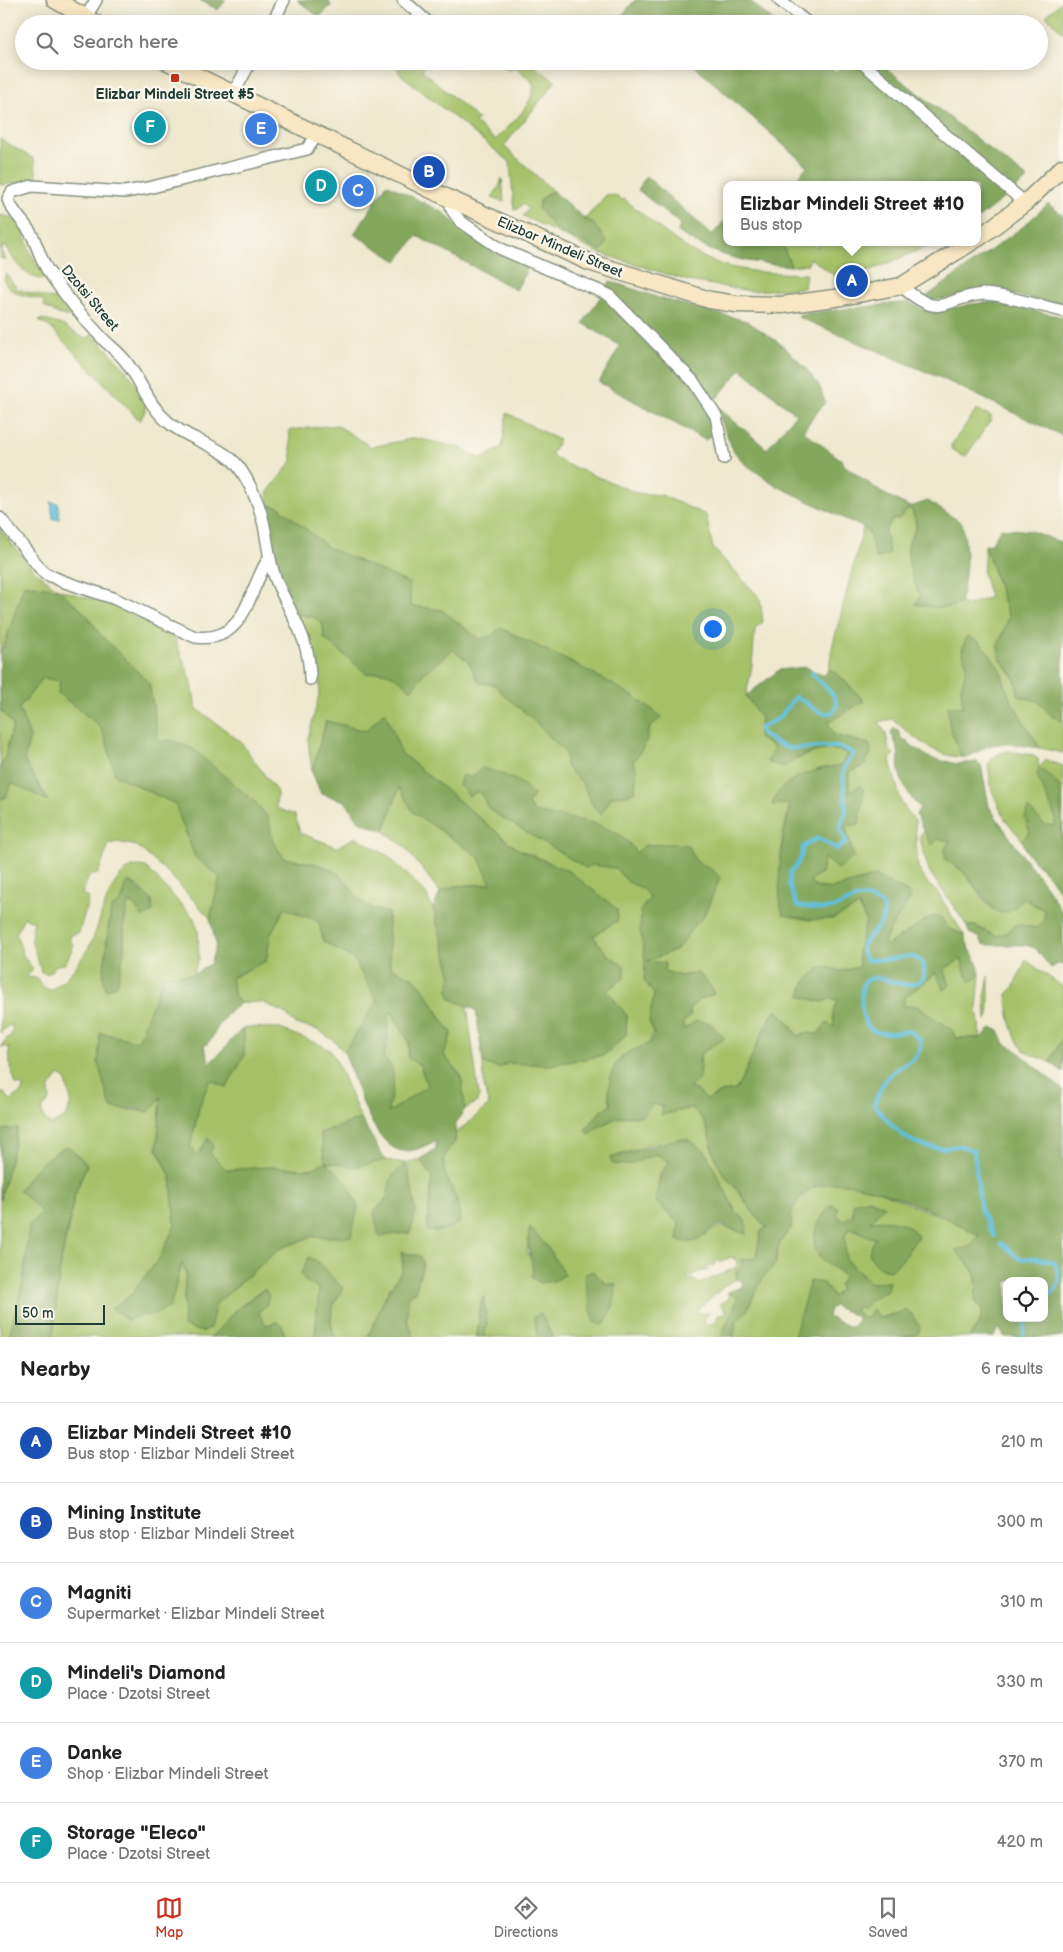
<!DOCTYPE html>
<html lang="en">
<head>
<meta charset="utf-8">
<style>
  :root { --surface:#fff; --page:#f6f6f6; --text:#222; --muted:#767676; --line:#e0e0e0; --accent:#c8321e }
  body { margin:0; font-family:"Balsamiq Sans",sans-serif; background:var(--page); color:var(--text) }
  .controls { position:absolute; right:15px; bottom:15px; display:grid; overflow:hidden; border-radius:10px; box-shadow:0 2px 12px #0003 }
  .controls button { width:45px; height:45px; display:grid; place-items:center; padding:0; border:0; border-bottom:1px solid var(--line); background:var(--surface); color:var(--text); font:25px sans-serif }
  .scale { position:absolute; left:15px; bottom:12px; width:90px; box-sizing:border-box; padding-left:5px; border:2px solid #1f3d34; border-top:0; font-size:14px; line-height:18px; white-space:nowrap; color:#1f3d34; -webkit-text-stroke:4px #fbf7ec; paint-order:stroke }
  .you { position:absolute; left:712px; top:628px; width:18px; height:18px; margin:-12px; border:4px solid #fff; border-radius:50%; background:#1a73e8; box-shadow:0 0 0 8px #1a73e833 }
  .badge { display:grid; place-items:center; width:32px; height:32px; border-radius:50%; background:var(--accent); color:#fff; font-size:16px; font-weight:700 }
  .pin { position:absolute; translate:-50% -50%; border:2px solid #fff; box-shadow:0 1px 5px #0006 }
  .popup { position:absolute; left:723px; top:181px; width:258px; height:65px; box-sizing:border-box; display:grid; place-content:center; border-radius:10px; background:var(--surface); filter:drop-shadow(0 1px 4px #0005); font-size:16px; white-space:nowrap; color:var(--muted) }
  .popup b { font-size:19px; color:var(--text) }
  .popup::after { content:''; position:absolute; left:50%; top:100%; margin-left:-10px; border:10px solid transparent; border-top-color:var(--surface) }
  .list { margin:0; padding:0; list-style:none }
  h2 { display:flex; justify-content:space-between; align-items:center; height:65px; margin:0; padding:0 20px; font-size:21px }
  h2 small { font-size:16px; font-weight:400; color:var(--muted) }
  .list li { display:grid; grid-template-columns:32px 1fr auto; gap:15px; align-items:center; box-sizing:border-box; height:80px; padding:0 20px; border-top:1px solid var(--line) }
  .list b { display:block; font-size:19px; white-space:nowrap }
  .list p { margin:0; font-size:16px; white-space:nowrap; color:var(--muted) }
  .list em { font-size:16px; font-style:normal; color:var(--muted) }
  .icon { flex:none; width:28px; height:28px; fill:none; stroke:currentColor; stroke-width:2; stroke-linecap:round; stroke-linejoin:round }
  .map { position:relative; flex:none; width:1063px; height:1337px; overflow:hidden }
  .search { position:absolute; background:var(--surface); box-shadow:0 2px 12px #0003; left:15px; right:15px; top:15px; height:55px; display:flex; align-items:center; gap:12px; box-sizing:border-box; padding:0 18px; border-radius:28px; color:var(--muted); font-size:19px }
  .sheet { height:545px; background:var(--surface) }
  nav { display:flex; justify-content:space-around; align-items:center; box-sizing:border-box; height:70px; border-top:1px solid var(--line); background:var(--surface); font-size:14px; color:var(--muted) }
  nav a { display:grid; justify-items:center; gap:2px }
  nav .on { color:var(--accent) }
  .map>svg:first-child { display:block }
  .green { fill:#a4c168; stroke:#627f4e; fill-rule:evenodd }
  .forest { fill:#83a75c; stroke:#517248; fill-rule:evenodd }
  .water { fill:#5ebedc; stroke:#3e7e88 }
  .lines { fill:none; stroke-linecap:round; stroke-linejoin:round }
  .stream { stroke:#5ebedc; stroke-width:4 }
  .street-casing { stroke:#869281; stroke-width:14 }
  .secondary-casing { stroke:#869281; stroke-width:19 }
  .street { stroke:#fff; stroke-width:11 }
  .secondary { stroke:#f9e7c3; stroke-width:16 }
  .poi-dot { fill:#c8321e; stroke:#fbf7ec; stroke-width:2 }
  .labels { text-anchor:middle; dominant-baseline:central; stroke-width:5; stroke-linejoin:round; paint-order:stroke }
  .poi-label { font-size:14px; font-weight:bold; fill:#1f3d34; stroke:#fbf7ec }
  .street-label { font-size:14px; fill:#1f3d34; stroke:#fbf7ec }
</style>
</head>
<body>
<div class="map">
<svg width="1063" height="1337" viewBox="0 0 1063 1337">
  <rect width="100%" height="100%" fill="#fbf7ec"/>
  <filter id="ink" filterUnits="userSpaceOnUse"><feTurbulence type="fractalNoise" baseFrequency=".02" numOctaves="2"/><feDisplacementMap in="SourceGraphic" scale="10" xChannelSelector="R" yChannelSelector="G"/><feConvolveMatrix kernelMatrix="1 2 1 2 8 2 1 2 1" color-interpolation-filters="sRGB"/></filter>
  <filter id="wash" filterUnits="userSpaceOnUse"><feTurbulence type="fractalNoise" baseFrequency=".0096" numOctaves="4" result="noise"/><feDisplacementMap in="SourceGraphic" scale="20" xChannelSelector="R" yChannelSelector="G"/><feGaussianBlur stdDeviation="1.12" result="paint"/><feColorMatrix in="noise" values="0 0 0 0 0 0 0 0 0 0 0 0 0 0 0 0 0 1.4 0 .05"/><feComposite in="paint" operator="in"/></filter>
  <g filter="url(#wash)">
    <rect width="100%" height="100%" fill="#eee8ce"/>
    <!-- green -->
    <path class="green" d="M1063 0V33L1046 16Z
      M394 61H429L422 70 478 119 475 123 495 140C510 125 531 108 534 86L530 79 514 67 510 71 499 61H526L556 81 504 146 553 191C545 194 540 198 538 208L556 230 601 251 593 223 585 219 607 194 610 196 614 195 622 200 624 199C652 221 678 247 712 261 740 273 776 273 806 274L804 288 751 291 688 281 596 252 523 216 528 209 523 204 517 210 514 209 510 162 400 74Z
      M0 139 34 159 38 181 0 185Z
      M502 178 504 202 492 197 499 187Z
      M0 215 14 218 22 228 31 254 47 279C27 282 13 260 5 245L1 251 6 260 0 258Z
      M781 242H808L817 247 821 242H938L874 269 837 277 810 258 808 264 791 266Z
      M6 273 17 289 49 298 63 299 77 316C64 318 54 313 44 306V301C29 295 12 297 4 280Z
      M42 319 62 325 85 339 93 334C106 349 145 386 146 406 146 411 142 416 140 421L50 327 39 321Z
      M978 410 991 416V420L966 456H962L951 448V445L975 412Z
      M507 413 559 440 551 455 566 464 637 493 661 495 706 515 713 548 760 598 763 622 755 629 752 666 746 696 761 718 758 738 774 747 783 767C803 755 825 744 848 753L841 765 818 769 772 805 790 803 782 840 781 863 832 919 859 906 866 921 858 951 859 967 840 971 823 967C812 977 801 980 801 996L821 1002 830 999 839 1000 833 1013 835 1027 818 1034 805 1033 798 1036 785 1018 776 1010C758 1034 751 1064 736 1090L722 1092 706 1100 698 1091 689 1088 701 1067 700 1054 682 1023 690 1016V1008L699 1000 713 994 711 987 698 973 681 976 664 971 665 964 644 980C647 984 654 990 654 996 655 1004 654 1037 650 1042 640 1054 618 1051 612 1073 610 1083 611 1095 611 1105L601 1111 585 1130 589 1134C598 1128 607 1121 618 1118 634 1113 640 1125 652 1104L663 1106 662 1115 690 1108C711 1120 708 1142 717 1162 724 1178 734 1184 742 1197 750 1208 756 1219 767 1227L761 1231 756 1259 736 1272 737 1279C721 1285 712 1300 698 1308L699 1313H709L703 1320 708 1325 714 1322 719 1314 728 1313 720 1304 730 1298 727 1293 730 1291V1294L738 1296 733 1311 721 1337H484L487 1323 481 1302 477 1337H414L407 1321 408 1295 415 1292 423 1263 401 1252 403 1269 386 1295 368 1337H335C327 1319 332 1304 343 1289L319 1263 309 1257 305 1281 319 1288 315 1337H285L281 1325 277 1322 266 1325 259 1314 264 1289C251 1297 237 1308 226 1320 220 1327 219 1332 210 1337H53L60 1266 75 1194 87 1164 28 1197 42 1213 9 1337H0V1200L18 1128 0 1130V1095L3 1092 11 1100C16 1095 23 1095 23 1086L16 1084 10 1065 9 1047H0L6 1039 10 1037 13 1031 11 1024 0 1033V798H5L12 783 48 800 24 760 30 737 19 708 43 678 60 681 58 693 100 726 108 746 115 775 175 804 195 857 220 877 210 918 169 874 137 846 117 842 109 844 98 874 89 876 82 894 89 898 79 933 71 935 70 940 74 945 65 964 57 965 48 974 41 972C37 952 27 943 34 922L24 917 16 934 23 955 33 969 26 978 36 977 43 987 50 990C69 979 82 960 92 941 102 919 112 858 146 867L194 918 198 930 199 958 193 975 151 1012 138 1041 101 1033 98 1063 111 1108 149 1112 161 1096 157 1149 171 1177 175 1225 161 1256 130 1296 113 1308 127 1320 138 1316 157 1314 182 1262 186 1272 183 1301 194 1329 202 1332 216 1304 279 1249 310 1237 311 1169 270 1167 227 1170 210 1153 208 1138 198 1156 190 1147 200 1104 210 1079 227 1087 244 1056V1027L278 1028 321 1045 330 1050 337 1062 361 1119 320 1133 354 1167 385 1160 405 1163 420 1159 432 1177 428 1231 457 1200C451 1188 439 1168 444 1154 446 1150 452 1146 455 1142V1134L489 1105 484 1086 483 1063 499 1068 508 1063 550 1065 604 1055 626 1035 627 1016 607 990 625 977 624 966 607 954 593 936 618 920 570 872 516 848 401 753 385 711 366 731 326 721 312 772 308 739 320 691 318 658 295 614 314 617 323 624 324 638 336 648 347 558 329 548 279 507 268 505 267 493 292 461 289 430 337 425 371 447 415 438 461 448 482 459 502 447ZM131 882 142 889 133 903H128L124 924V952L106 943 111 908C123 903 124 896 125 884ZM59 1075 65 1078 71 1101 67 1116 51 1125 46 1121 41 1111 50 1099 49 1089ZM655 1143 697 1147 705 1151 736 1212 745 1220 747 1234C730 1230 719 1220 706 1235L677 1232 679 1223 657 1203 660 1173 670 1162 656 1154 643 1159 619 1155ZM409 1167 410 1185 415 1211 379 1236 374 1213 388 1197 391 1178ZM530 1228 548 1248 557 1266 532 1278 534 1266 527 1251ZM731 1257 737 1260V1267L699 1284 694 1280 687 1279V1276L692 1277 695 1273 709 1270 706 1267 715 1265 717 1260 720 1262ZM603 1279 606 1284H615C616 1298 612 1315 603 1325Z
      M910 507C924 535 908 530 908 550 908 559 914 589 920 595 928 601 944 603 953 607L960 603 968 605 990 597 983 574 985 545 1009 618 998 645 1000 658 1014 677 1019 696 1037 701 1052 716 1063 722V753L1040 748 1010 699 999 667 980 642 962 650 967 666 961 688 963 708 948 706 961 757C933 756 913 736 892 719L879 722 886 734 889 750 894 754 890 760 901 802 915 821 918 868 928 884 938 893 964 935 947 928 940 916 930 917 886 947 884 942C891 926 901 913 911 898L907 892 877 876 831 889 814 887 810 880 821 873 824 857 845 825 849 772 864 766 869 744 834 735 827 723 864 701 840 676 829 669 831 652 863 528 869 530 876 559 889 554 885 531 892 520 900 518Z
      M0 530 35 571 58 589 109 604 174 636 192 683 196 708 240 741 277 792 276 808 295 815 300 833 337 847 356 837 390 857 426 894 433 909 452 976 448 990 451 999 467 1006 479 1096 477 1102 465 1109 461 1076 444 1055 452 1033C438 1017 431 996 417 981 411 975 397 972 390 966L388 913C353 905 359 892 337 873 324 863 300 861 284 858L273 842 268 818 258 805 234 785 159 742 149 683 99 633 87 615 5 643 0 651Z
      M0 709 13 725 4 761 0 765Z
      M1009 751 1032 755 1038 759 1039 768 1046 760 1063 766V896L1048 875 1028 854 1022 840 1005 819 992 791 988 765C993 756 999 753 1009 751Z
      M946 761 956 764 977 762 981 765 989 807 1019 851 1042 881 946 860 963 871 988 905 1015 908 1022 898 1045 911 1043 920 1037 928 1017 924 1006 933 996 936 975 926H967L929 871 919 836 923 832Z
      M399 787 414 812 478 856 492 884 456 886 440 892 405 847 384 831Z
      M284 908 320 922 323 941 354 959 378 1001 344 1052 335 1042 318 1030 295 1024 286 1014 262 1002 241 1003 235 998 231 978 266 961 271 933Z
      M962 959 965 972 971 982 980 974 977 1009 981 1038H956L917 1006 904 1007 903 998 936 973 945 990 943 969Z
      M1026 960 1063 987V1072C1059 1069 1055 1064 1050 1062 1041 1057 1029 1057 1022 1048 1012 1036 1007 1009 1007 994L1013 988Z
      M989 976V1015L986 1020 985 996Z
      M391 1010 409 1042 408 1058 420 1065 428 1087 387 1113 383 1056 389 1042 386 1030Z
      M831 1183H848L873 1189 929 1212 942 1214 979 1236 970 1247 956 1250C973 1270 980 1273 975 1300L982 1311 980 1322 969 1337H903L918 1334 920 1327 908 1310 880 1318 872 1309 867 1318 861 1317 855 1310 859 1307 864 1309 869 1301 889 1282 871 1283 846 1260 845 1236 849 1228C859 1229 866 1238 876 1238L874 1242 883 1269 892 1270 903 1258 918 1236C902 1225 888 1217 870 1222L882 1209 870 1199C858 1203 854 1214 843 1222L836 1214 820 1219C819 1225 814 1232 814 1238 813 1259 831 1265 845 1276L839 1284 840 1290 834 1297 824 1303V1337H732L734 1336 736 1322 746 1312 762 1278 776 1263C776 1249 780 1239 791 1229L789 1217 796 1204 810 1189Z"/>
    <!-- forest -->
    <path class="forest" d="M200 0H226L218 10Z
      M297 0H328L331 6 319 17Z
      M635 0H749L777 24H645L620 18Z
      M689 61H822L836 72 845 61H877L1028 179 977 219V185H791L807 166Z
      M646 176 712 235 727 218V242H781L791 266C745 262 717 258 678 232L680 224 638 190Z
      M387 184 444 213 461 229 529 266 516 290 417 236 397 261 354 234Z
      M553 191 585 219 593 223 607 242 601 251 556 230 538 208C540 198 545 194 553 191Z
      M1048 204 1063 215V306L983 288 945 299 933 300 926 297 1024 226Z
      M610 281 659 298 747 321 781 344 805 367 819 385 825 402 803 431 843 461 844 465 882 493 910 507 928 501 962 523C968 552 967 575 960 603 946 611 931 607 916 604L920 595C915 586 906 560 908 549 911 528 923 532 910 507L900 518 892 520 885 531 889 554 876 559 868 530 777 486 745 464 733 450 718 413 607 288ZM741 369 796 414 767 449 713 403Z
      M601 296 606 298C632 325 701 384 712 417 715 426 713 436 705 440L599 382 620 346 583 323Z
      M908 302 926 311 937 312 971 304 992 302 1063 317V436L943 379 798 317 800 314Z
      M268 505 279 507 329 548 409 583 411 606 442 610 479 639 490 636 501 628C555 656 614 679 662 717L650 727 645 745 633 762 637 771 635 791 627 795 612 796 601 814 594 807 582 783 566 767 565 751C552 741 542 728 530 717 517 706 506 698 495 685L479 683 468 661 453 650 425 672 411 690C394 675 390 669 367 674L324 638 323 624 313 617 295 614 272 553 266 509Z
      M1001 528 1031 531 1063 543V722L1052 716 1037 701 1019 696 1014 677 1000 658 998 645 1009 618 985 545 991 544Z
      M24 584 58 589 87 615 99 633 149 683 159 742 170 740 193 749 258 805 268 818 273 842 284 858C300 862 324 863 337 873 359 892 353 905 388 913L390 966C398 973 411 975 417 981 431 996 438 1017 452 1033L444 1055 461 1076 465 1109 456 1124 455 1142C434 1164 447 1175 456 1199 459 1206 459 1215 460 1222 448 1230 441 1232 427 1231L432 1177 420 1159 436 1149V1141C426 1145 415 1152 403 1151 372 1148 354 1076 344 1052L377 1001 354 959 323 941 319 922 285 908 271 933 266 961 231 978 235 998 241 1003C232 1009 224 1017 218 1027 213 1035 212 1041 204 1046L210 1063 244 1027V1056L227 1087 210 1080 200 1104 190 1147 198 1155 208 1138 214 1146 210 1153 227 1170 270 1167 311 1169 325 1162 320 1133 361 1119 385 1160 354 1167 326 1162 347 1182 358 1207 351 1237H310L279 1249 216 1304 210 1328 202 1332 183 1326 186 1272 182 1263 170 1307C156 1315 142 1315 127 1320L112 1308 130 1296 161 1256 175 1225 171 1177 157 1149 161 1097 149 1112 136 1109 111 1108 98 1063 100 1033 138 1041 164 974 193 975 210 964 216 945 210 918 220 877 195 857 175 804 115 775 108 746 100 726 58 693 60 681 43 678 19 708 30 737 24 760 48 801 12 783 5 798H0V765L4 761 13 725 0 709V651L5 643ZM391 1011 409 1042 408 1058 420 1065 427 1086 388 1113C390 1092 402 1073 383 1056 390 1039 385 1028 391 1011Z
      M967 636 980 642 999 667 1010 699 1040 748C1024 746 1006 742 991 745 981 747 972 759 961 757L949 724 948 706 963 707 961 688 967 666 962 650Z
      M806 667 824 676 829 669 840 676 864 701 828 723 834 735 869 744 871 753 864 766 849 772V792L861 785 864 791 859 825H845L854 857 837 869 824 858 821 873 810 880 814 887 831 889 877 876 907 892 911 898C901 913 891 926 884 942L886 946 930 917 940 916 947 928 964 935C969 952 977 956 980 974L971 982 965 972 961 959 944 969 950 985 944 990 936 973 904 998V1006H917L951 1029 956 1038H981L991 1028 999 1030 1005 1044 1015 1049 1063 1090V1337H1005L998 1327 994 1337H969L980 1322 982 1311 975 1300C980 1272 973 1269 955 1250L970 1247 979 1235C946 1217 844 1166 810 1189 800 1195 794 1207 790 1217L792 1221 791 1229C780 1239 776 1249 776 1263L762 1279 746 1312 736 1322 734 1336 721 1337 738 1297 730 1294V1291L742 1287 743 1282 737 1279 736 1272 742 1267 741 1260 756 1258 761 1231 767 1227C756 1218 750 1208 742 1196 734 1184 724 1178 717 1162 708 1142 711 1120 690 1108L661 1115 663 1106 652 1104C639 1125 635 1112 618 1118 607 1121 598 1128 589 1134L585 1130 601 1111 611 1105C605 1087 612 1059 631 1051 647 1044 661 1043 649 1022L654 994 644 980 645 961 640 929 641 909 650 898 642 888 628 882 615 868 592 865 586 868 491 811 479 791 469 796 459 785 462 775 472 777 482 768C499 773 521 779 533 794L528 804 534 812C567 819 619 820 636 853L645 845C654 845 685 842 688 846 692 849 692 856 695 860 703 868 712 866 720 878L703 918 693 926 681 945 676 950 647 961 665 963 664 971 681 976 698 973 711 987 714 994 699 1000 690 1008V1016L682 1023 685 1029 696 1021 710 1023 725 1038 700 1054 699 1079 689 1088 698 1091 707 1100 722 1092 736 1090C751 1064 758 1034 776 1010L785 1018 798 1036 805 1033 818 1034 826 1023 834 1027 833 1013 838 1000 830 999 822 1002 801 996C802 979 811 977 823 966L841 971 859 967 858 951 866 921 859 906 832 919 810 920 783 915C774 882 783 837 790 804L772 805C781 776 814 770 841 765L848 754C826 743 802 755 783 767L767 762 774 747 758 738 761 718 746 696 779 670ZM1007 1281H1044V1318H1007Z
      M385 711 401 753 516 848 570 872 617 909 618 920 593 936 607 954 624 966 625 977 607 990 627 1016 626 1035 604 1055 550 1065 508 1063 499 1068 483 1063 476 1010 451 999 448 990 452 976 433 909 440 892 456 886 491 884 478 856 413 812 399 788 384 831 359 821 345 801 321 794 312 772 326 721 366 731Z
      M894 728 899 732 901 738 930 758 956 764 977 762 981 765 989 807 1019 851 1048 889 1063 914V965L1058 964 1051 968 1035 948 1025 945H988L983 944 979 937 969 933 967 926H975L996 936 1006 933 1017 924 1037 928 1043 920 1045 911 1023 898 1011 911 1000 913 993 909 963 871 946 860 944 850 950 841 939 839 931 845 916 815 920 807C912 802 900 781 899 771 897 764 900 757 898 751 897 745 893 738 891 733Z
      M1039 769C1052 776 1058 781 1061 795L1063 896 1048 875 1028 854 1022 840 1030 832 1025 819 1028 808 1044 824 1053 826 1056 819 1037 775Z
      M130 881 152 900 153 912 142 917 133 903H128L124 924V952L117 985 106 990 103 977 111 908C123 903 124 896 125 884Z
      M1063 1039V1072L1050 1062 1061 1040Z
      M18 1128 0 1200V1130Z
      M677 1139H687L705 1151 736 1212 745 1220 747 1234C741 1233 725 1225 721 1225 705 1226 704 1249 678 1240L679 1223 657 1203 655 1197C661 1184 657 1172 670 1162L656 1154 628 1165 613 1164 610 1158Z
      M68 1146 87 1164 75 1194 60 1266 53 1337H9L23 1282 29 1225 42 1213 19 1190C34 1170 44 1156 68 1146Z
      M405 1163C408 1166 416 1207 415 1213 414 1220 412 1226 410 1233L379 1236 374 1213 387 1197 391 1178Z
      M870 1199 884 1206 870 1222C886 1218 908 1221 918 1236L903 1259 891 1270C879 1269 873 1264 869 1252L875 1238C866 1238 860 1229 849 1228L845 1236 846 1260 871 1283 889 1282 887 1290 869 1301 864 1309 859 1307 855 1310 861 1317 867 1318 872 1309 880 1318 908 1310 920 1327 918 1334 903 1337H794L810 1281 823 1283 834 1297 840 1290 839 1284 845 1276C838 1270 828 1266 822 1260 806 1244 818 1217 832 1205L839 1209 836 1214 844 1221 853 1215V1203ZM834 1306 856 1316 857 1320 854 1326H848L828 1317 830 1309Z
      M530 1227 548 1248 565 1275 554 1281 541 1283 532 1278C535 1258 524 1251 530 1227Z
      M401 1252 420 1256 423 1263 415 1292 408 1295 407 1321 414 1337H368L386 1295 403 1269V1257Z
      M309 1257 319 1263 343 1289C332 1304 327 1319 335 1337H315L319 1288 305 1281 301 1273Z
      M593 1271 606 1284H616C616 1298 612 1315 603 1325L594 1322 584 1274Z
      M265 1289 269 1296 266 1306 262 1308 259 1314 266 1325 277 1322 282 1325 285 1337H210C219 1332 220 1327 227 1320 237 1308 252 1298 265 1289Z
      M484 1296 487 1323 484 1337H477L481 1302Z
      M540 1312 553 1337H538L534 1318Z"/>
    <!-- water -->
    <path class="water" d="M51 502 58 503 60 519H53Z"/>
    <g class="lines">
      <!-- stream -->
      <path class="stream" d="M812 673C820 684 836 692 837 706L833 712C817 718 809 701 795 697L779 718 760 728 761 733C770 739 778 746 789 748 808 751 838 740 854 754L845 766 843 775 846 810 840 829 847 842 837 849 818 838 803 847C801 858 799 865 790 872L789 885 797 906C806 907 816 909 825 909 853 907 852 887 883 905 889 924 869 932 861 948L866 960C874 960 883 960 891 959 906 957 913 952 924 965V978C903 997 882 968 864 982 861 991 861 1000 862 1010 865 1039 887 1034 910 1031L921 1041C920 1062 907 1061 894 1071 883 1080 879 1092 874 1105 894 1128 908 1147 941 1148 959 1148 954 1142 974 1151L981 1211 994 1236
        M1001 1243 1020 1259 1035 1258 1054 1262C1063 1279 1060 1289 1044 1299
        M1023 1337 1026 1318"/>
    </g>
  </g>
  <g filter="url(#ink)">
    <g class="lines">
      <defs>
        <path id="street" d="M403 0 430 24
          M779 0 809 24
          M86 17 96 0
          M272 24 284 0
          M860 61 1025 203
          M233 94 251 61
          M450 199 452 210 460 221 501 249 609 295 693 381 716 416 724 458
          M901 286C943 321 939 299 983 294 997 293 1046 307 1063 311
          M0 518 44 573 62 581 113 598 195 637C247 644 247 591 269 558
          M310 679C310 638 291 616 276 580 268 560 268 541 263 521 259 503 249 481 238 466 221 445 188 440 168 422 149 406 142 383 127 363 121 354 111 347 103 339 84 319 64 294 48 271 41 260 38 248 33 237 26 223 12 213 8 199L12 192 32 186 125 192 148 188 307 149 317 135"/>
        <path id="secondary" d="M55 0 97 24
          M166 61 450 199 589 262 710 300 736 304 782 305 842 297 901 286 972 242
          M977 239 1025 203 1063 167"/>
      </defs>
      <!-- street casing -->
      <use href="#street" class="street-casing"/>
      <!-- secondary casing -->
      <use href="#secondary" class="secondary-casing"/>
      <!-- street -->
      <use href="#street" class="street"/>
      <!-- secondary -->
      <use href="#secondary" class="secondary"/>
    </g>
  </g>
  <!-- markers -->
  <rect class="poi-dot" x="170" y="73" width="10" height="10" rx="2.5"/>
  <g class="labels">
    <!-- poi labels -->
    <g class="poi-label">
      <text x="175" y="94">Elizbar Mindeli Street #5</text>
    </g>
    <!-- street labels -->
    <g class="street-label">
      <text transform="translate(560 247) rotate(23)">Elizbar Mindeli Street</text>
      <text transform="translate(90 298) rotate(50)">Dzotsi Street</text>
    </g>
  </g>
</svg>
<div class="controls">
<button><svg class="icon" aria-label="locate" viewBox="0 0 24 24"><circle cx="12" cy="12" r="6"/><path d="M12 2v4M12 18v4M2 12h4M18 12h4"/></svg></button>
</div>
<div class="scale">50 m</div>
<div class="you"></div>
<div class="pin badge" style="left:852px;top:281px;background:#1a4fb4">A</div>
<div class="popup"><b>Elizbar Mindeli Street #10</b>Bus stop</div>
<div class="pin badge" style="left:429px;top:172px;background:#1a4fb4">B</div>
<div class="pin badge" style="left:358px;top:191px;background:#3f7fe0">C</div>
<div class="pin badge" style="left:321px;top:186px;background:#0f9aa8">D</div>
<div class="pin badge" style="left:261px;top:129px;background:#3f7fe0">E</div>
<div class="pin badge" style="left:150px;top:127px;background:#0f9aa8">F</div>
<div class="search"><svg class="icon" aria-label="search" viewBox="0 0 24 24"><circle cx="10" cy="10" r="6"/><path d="M15 15l6 6"/></svg>Search here</div>
</div>
<section class="sheet">
<h2>Nearby<small>6 results</small></h2>
<ul class="list">
<li><span class="badge" style="background:#1a4fb4">A</span><div><b>Elizbar Mindeli Street #10</b><p>Bus stop · Elizbar Mindeli Street</p></div><em>210 m</em></li>
<li><span class="badge" style="background:#1a4fb4">B</span><div><b>Mining Institute</b><p>Bus stop · Elizbar Mindeli Street</p></div><em>300 m</em></li>
<li><span class="badge" style="background:#3f7fe0">C</span><div><b>Magniti</b><p>Supermarket · Elizbar Mindeli Street</p></div><em>310 m</em></li>
<li><span class="badge" style="background:#0f9aa8">D</span><div><b>Mindeli's Diamond</b><p>Place · Dzotsi Street</p></div><em>330 m</em></li>
<li><span class="badge" style="background:#3f7fe0">E</span><div><b>Danke</b><p>Shop · Elizbar Mindeli Street</p></div><em>370 m</em></li>
<li><span class="badge" style="background:#0f9aa8">F</span><div><b>Storage &quot;Eleco&quot;</b><p>Place · Dzotsi Street</p></div><em>420 m</em></li>
</ul>
</section>
<nav>
<a class="on"><svg class="icon" aria-label="map" viewBox="0 0 24 24"><path d="M3 6l6-2 6 2 6-2v14l-6 2-6-2-6 2zM9 4v14M15 6v14"/></svg>Map</a>
<a><svg class="icon" aria-label="directions" viewBox="0 0 24 24"><path d="M12 3l9 9-9 9-9-9zM9 14v-3h6M13 9l2 2-2 2"/></svg>Directions</a>
<a><svg class="icon" aria-label="saved" viewBox="0 0 24 24"><path d="M7 4h10v16l-5-4-5 4z"/></svg>Saved</a>
</nav>
</body>
</html>
